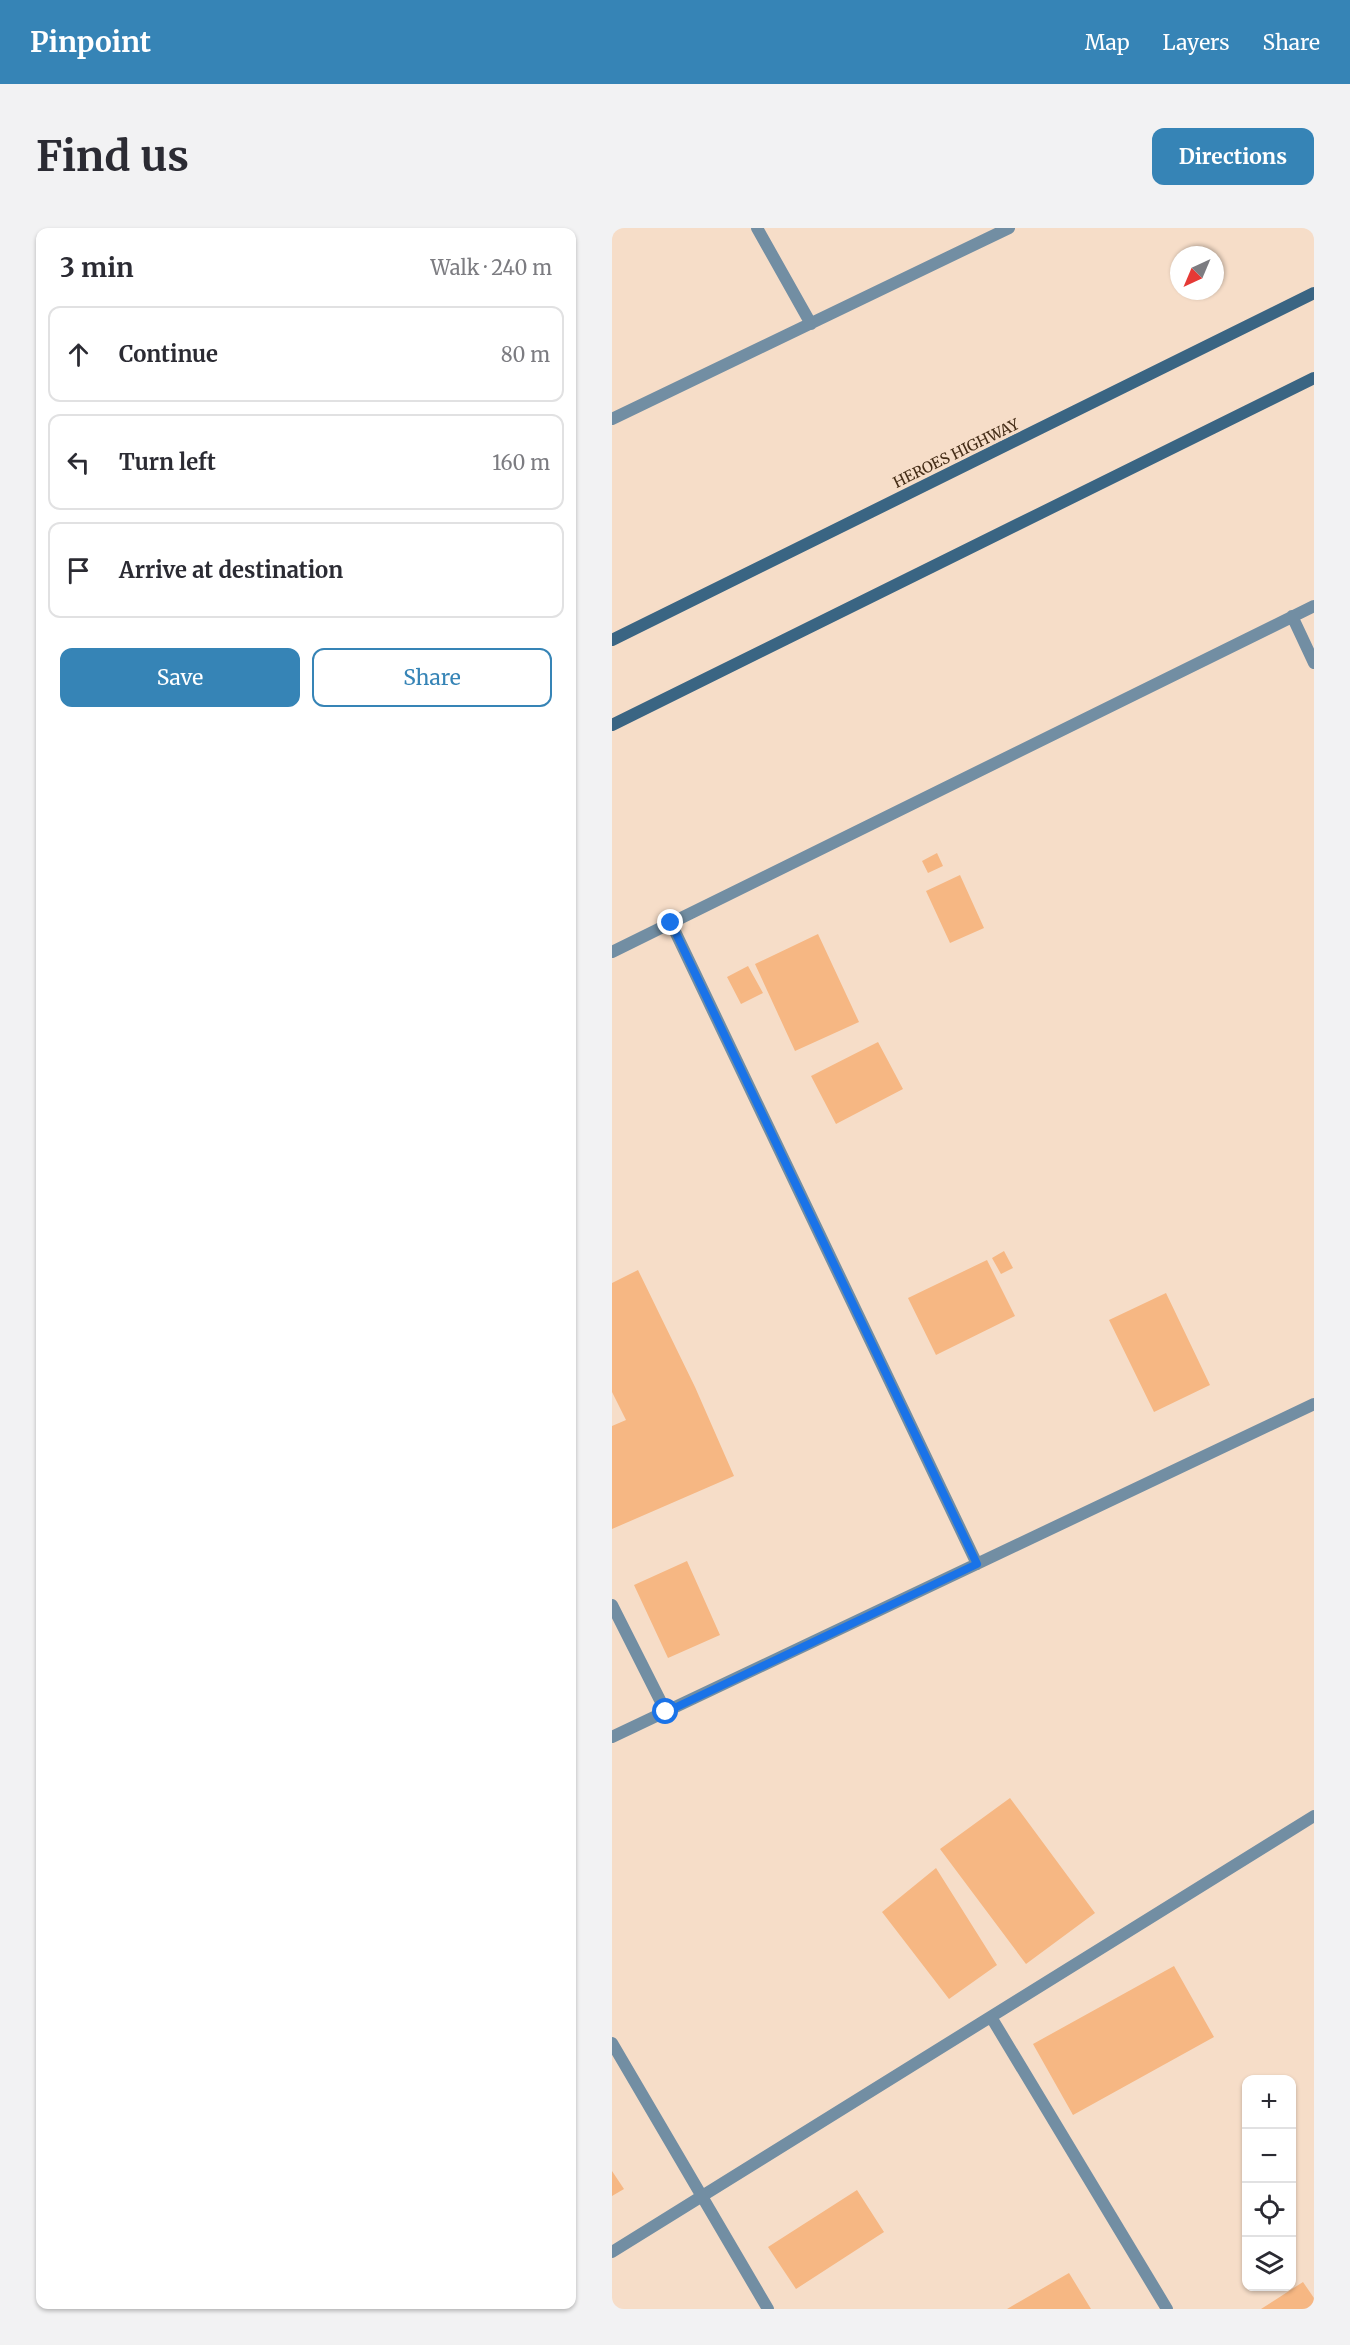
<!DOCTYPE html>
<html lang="en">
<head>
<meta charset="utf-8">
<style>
  :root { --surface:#fff; --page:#f2f2f3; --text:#2b2b33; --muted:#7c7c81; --line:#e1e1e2; --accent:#3684b6 }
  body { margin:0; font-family:Merriweather,serif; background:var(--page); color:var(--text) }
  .controls { position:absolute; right:18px; bottom:18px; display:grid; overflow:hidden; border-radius:12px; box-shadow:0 2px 4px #0004 }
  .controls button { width:54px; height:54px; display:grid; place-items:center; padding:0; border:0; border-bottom:2px solid var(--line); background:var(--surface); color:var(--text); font:30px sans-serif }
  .compass { position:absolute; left:558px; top:18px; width:54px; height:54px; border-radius:50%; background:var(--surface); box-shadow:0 2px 4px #0004; rotate:224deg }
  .stop { position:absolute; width:18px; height:18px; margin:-14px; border:4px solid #1a73e8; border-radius:50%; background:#fff }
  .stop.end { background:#1a73e8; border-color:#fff; box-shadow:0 2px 6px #0008 }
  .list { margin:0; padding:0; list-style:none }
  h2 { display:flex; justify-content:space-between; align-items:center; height:78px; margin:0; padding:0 24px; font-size:26px }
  h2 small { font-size:20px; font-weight:400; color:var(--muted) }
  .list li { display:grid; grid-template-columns:39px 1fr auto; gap:18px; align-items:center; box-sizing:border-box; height:96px; margin:0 12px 12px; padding:0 12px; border:2px solid var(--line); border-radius:12px }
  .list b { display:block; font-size:22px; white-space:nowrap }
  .list em { font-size:20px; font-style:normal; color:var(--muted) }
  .actions { display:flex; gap:12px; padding:18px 24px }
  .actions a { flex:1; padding:14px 0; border:2px solid var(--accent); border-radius:12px; text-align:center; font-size:21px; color:var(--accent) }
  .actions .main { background:var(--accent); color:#fff }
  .icon { flex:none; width:33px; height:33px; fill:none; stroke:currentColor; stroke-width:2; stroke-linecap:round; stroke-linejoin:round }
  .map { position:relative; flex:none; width:702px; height:2081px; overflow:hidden; border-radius:12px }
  header { display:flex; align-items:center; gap:36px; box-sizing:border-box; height:84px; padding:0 30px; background:var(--accent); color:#fff }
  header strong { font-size:28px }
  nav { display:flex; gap:33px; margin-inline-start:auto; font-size:21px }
  .intro { display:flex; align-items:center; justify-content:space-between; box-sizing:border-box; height:144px; padding:0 36px }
  h1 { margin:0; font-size:42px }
  .button { padding:15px 27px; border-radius:12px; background:var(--accent); color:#fff; font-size:21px; font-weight:700 }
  main { display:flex; gap:36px; padding:0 36px }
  aside { flex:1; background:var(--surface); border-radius:12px; box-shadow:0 2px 4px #0004 }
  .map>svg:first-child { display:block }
  .building { fill:#f6b783 }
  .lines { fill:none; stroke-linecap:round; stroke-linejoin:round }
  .minor { stroke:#728ea3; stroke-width:12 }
  .secondary { stroke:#3a6583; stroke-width:12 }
  .route { stroke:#1a73e8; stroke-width:8 }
  .labels { text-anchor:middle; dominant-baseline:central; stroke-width:6; stroke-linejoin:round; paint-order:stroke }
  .street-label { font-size:15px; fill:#442c16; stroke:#f6ddc8 }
</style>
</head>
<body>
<header>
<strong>Pinpoint</strong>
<nav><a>Map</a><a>Layers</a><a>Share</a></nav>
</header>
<div class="intro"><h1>Find us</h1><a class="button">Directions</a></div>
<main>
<aside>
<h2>3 min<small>Walk · 240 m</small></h2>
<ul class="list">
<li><svg class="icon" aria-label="ahead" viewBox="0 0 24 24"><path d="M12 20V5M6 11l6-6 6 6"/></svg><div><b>Continue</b></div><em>80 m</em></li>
<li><svg class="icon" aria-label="left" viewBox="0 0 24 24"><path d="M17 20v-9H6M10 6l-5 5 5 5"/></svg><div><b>Turn left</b></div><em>160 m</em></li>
<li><svg class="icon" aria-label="arrive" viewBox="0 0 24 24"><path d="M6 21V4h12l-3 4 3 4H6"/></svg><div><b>Arrive at destination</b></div></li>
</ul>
<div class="actions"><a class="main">Save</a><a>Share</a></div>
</aside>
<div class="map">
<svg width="702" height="2081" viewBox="0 0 702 2081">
  <rect width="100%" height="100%" fill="#f6ddc8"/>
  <!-- building -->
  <path class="building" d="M325 625 331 638 316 645 310 633Z
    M348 647 372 700 338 715 314 663Z
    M206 706 247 794 183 823 143 736Z
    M136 738 151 765 129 776 115 749Z
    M266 814 291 861 224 896 199 848Z
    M392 1023 401 1040 389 1046 380 1030Z
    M375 1032 403 1088 324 1127 296 1070Z
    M26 1042 83 1159 122 1248 0 1301V1198L14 1192 0 1164V1055Z
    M554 1065 598 1157 542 1184 497 1092Z
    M75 1333 108 1407 56 1430 22 1357Z
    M398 1570 483 1685 414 1736 328 1621Z
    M324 1640 385 1737 337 1771 270 1684Z
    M562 1738 602 1809 461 1887 421 1816Z
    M0 1943 12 1961 0 1968Z
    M245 1962 272 2004 184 2061 156 2019Z
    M457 2045 479 2081H395Z
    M691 2054 702 2070V2081H649Z"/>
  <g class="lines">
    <!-- minor -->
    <path class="minor" d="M145 0 199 96
      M0 191 397 0
      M680 388 702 435
      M59 695 365 1336
      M0 724 702 378
      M0 1377 54 1484
      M0 1509 702 1176
      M379 1789 555 2081
      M0 1815 156 2081
      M0 2024 702 1588"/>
    <!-- secondary -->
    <path class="secondary" d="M0 412 702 65
      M0 497 702 150"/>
  </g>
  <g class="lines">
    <!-- route -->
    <path class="route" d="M54 1484 365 1336 59 695"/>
  </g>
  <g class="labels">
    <!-- street labels -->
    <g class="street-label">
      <text transform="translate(344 225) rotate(-26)">HEROES HIGHWAY</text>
    </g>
  </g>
</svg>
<div class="controls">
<button>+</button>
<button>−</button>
<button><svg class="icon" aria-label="locate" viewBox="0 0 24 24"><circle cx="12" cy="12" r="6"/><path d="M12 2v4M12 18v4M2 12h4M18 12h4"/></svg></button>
<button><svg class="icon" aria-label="layers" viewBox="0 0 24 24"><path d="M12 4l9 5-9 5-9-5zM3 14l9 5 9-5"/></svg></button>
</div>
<svg class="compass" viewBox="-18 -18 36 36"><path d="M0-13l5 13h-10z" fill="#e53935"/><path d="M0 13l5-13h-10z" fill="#7c7c81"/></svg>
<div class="stop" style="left:54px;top:1484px"></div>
<div class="stop end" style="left:59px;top:695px"></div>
</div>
</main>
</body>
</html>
